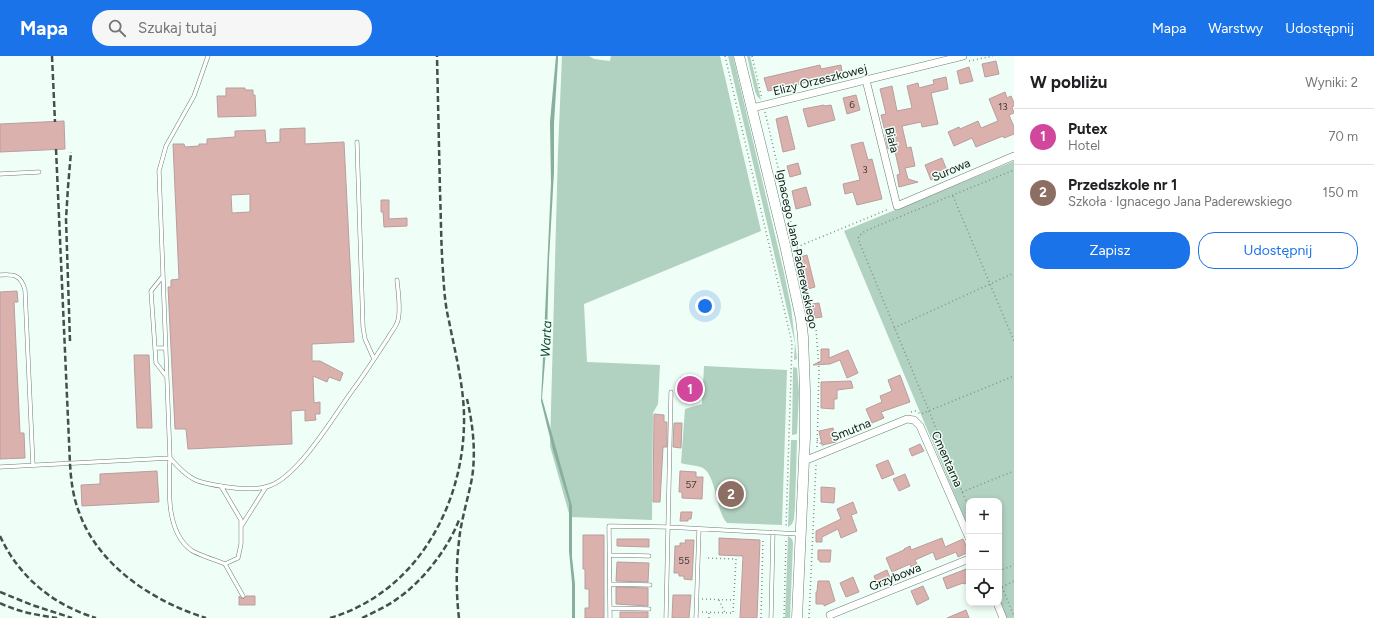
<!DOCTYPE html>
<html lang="pl">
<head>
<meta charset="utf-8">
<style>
  :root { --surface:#fff; --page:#f6f6f6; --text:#202124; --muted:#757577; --line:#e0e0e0; --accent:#1a73e8 }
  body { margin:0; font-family:Figtree,sans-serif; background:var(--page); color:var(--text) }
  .controls { position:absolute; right:12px; bottom:12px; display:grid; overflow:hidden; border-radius:8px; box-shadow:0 2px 6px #0003 }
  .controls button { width:36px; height:36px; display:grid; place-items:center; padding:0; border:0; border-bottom:1px solid var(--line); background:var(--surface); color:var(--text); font:20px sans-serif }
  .you { position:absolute; left:705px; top:250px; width:14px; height:14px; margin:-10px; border:3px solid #fff; border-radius:50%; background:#1a73e8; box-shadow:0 0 0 6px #1a73e833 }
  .badge { display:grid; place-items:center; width:26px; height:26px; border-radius:50%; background:var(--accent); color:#fff; font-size:13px; font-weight:700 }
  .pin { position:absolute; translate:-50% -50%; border:2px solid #fff; box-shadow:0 1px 4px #0006 }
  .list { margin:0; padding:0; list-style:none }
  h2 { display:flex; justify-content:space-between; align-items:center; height:52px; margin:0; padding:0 16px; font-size:17px }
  h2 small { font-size:13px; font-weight:400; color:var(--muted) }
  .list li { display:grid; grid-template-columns:26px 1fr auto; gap:12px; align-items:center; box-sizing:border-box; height:56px; padding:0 16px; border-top:1px solid var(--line) }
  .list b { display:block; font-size:15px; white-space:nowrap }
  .list p { margin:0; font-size:13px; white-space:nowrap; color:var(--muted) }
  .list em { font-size:13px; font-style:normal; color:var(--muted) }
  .actions { display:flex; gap:8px; padding:12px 16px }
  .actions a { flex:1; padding:9px 0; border:1px solid var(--accent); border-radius:16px; text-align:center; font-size:14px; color:var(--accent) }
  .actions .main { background:var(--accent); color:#fff }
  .icon { flex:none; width:22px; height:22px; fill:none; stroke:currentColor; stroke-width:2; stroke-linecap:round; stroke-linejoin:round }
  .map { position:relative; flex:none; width:1014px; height:562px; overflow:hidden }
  header { display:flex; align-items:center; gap:24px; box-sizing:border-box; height:56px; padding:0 20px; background:var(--accent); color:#fff }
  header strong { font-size:19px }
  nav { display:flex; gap:22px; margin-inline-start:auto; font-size:14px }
  .search { width:280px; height:36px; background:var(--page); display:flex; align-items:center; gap:10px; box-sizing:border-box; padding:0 14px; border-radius:22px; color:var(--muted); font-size:15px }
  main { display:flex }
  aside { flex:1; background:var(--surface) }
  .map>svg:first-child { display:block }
  .green { fill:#b1d1c1 }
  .water { fill:#88af9c }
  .building { fill:#dbb1ae; stroke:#b89e9d; fill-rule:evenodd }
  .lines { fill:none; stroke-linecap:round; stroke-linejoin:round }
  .service-casing { stroke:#6a8176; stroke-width:4.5 }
  .minor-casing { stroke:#6a8176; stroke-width:8 }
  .secondary-casing { stroke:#6a8176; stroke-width:11 }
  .path { stroke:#84908a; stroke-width:1.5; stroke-dasharray:1 3; stroke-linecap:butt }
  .service { stroke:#fff; stroke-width:3.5 }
  .minor { stroke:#fff; stroke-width:7 }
  .secondary { stroke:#fff; stroke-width:10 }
  .rail { stroke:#45504b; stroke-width:2.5; stroke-dasharray:6 3; stroke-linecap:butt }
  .labels { text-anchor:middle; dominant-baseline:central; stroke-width:3; stroke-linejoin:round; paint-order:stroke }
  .number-label { font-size:10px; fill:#433f3b }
  .street-label { font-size:12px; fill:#101915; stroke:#effef6 }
  .water-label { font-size:13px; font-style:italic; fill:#144733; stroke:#effef6 }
</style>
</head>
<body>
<header>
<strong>Mapa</strong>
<div class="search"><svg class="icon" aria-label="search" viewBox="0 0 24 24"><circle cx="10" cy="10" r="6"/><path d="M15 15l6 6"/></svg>Szukaj tutaj</div>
<nav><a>Mapa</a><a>Warstwy</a><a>Udostępnij</a></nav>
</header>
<main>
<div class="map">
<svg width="1014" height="562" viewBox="0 0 1014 562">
  <rect width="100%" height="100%" fill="#effef6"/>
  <!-- green -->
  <path class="green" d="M562 0H589L594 3 610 5 611 0H720L761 175 584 248 587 306 660 309 658 348 653 357 652 464 570 461 550 390 558 95Z
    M728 0H733L784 217 791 251 797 303 794 304 795 287Z
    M747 0H750L761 44 757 40 755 35Z
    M1014 105V562H1006L999 545V445H969V473L844 175Z
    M704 310 787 314 782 469 727 467C715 454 717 421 703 412 697 409 687 409 681 407L685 353 702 348Z
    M793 311 797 312 799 337 797 378 792 379Z
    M791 384H797L795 450 794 463 792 468 788 471Z
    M788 480 792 483 793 487 790 562H785Z"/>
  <!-- water -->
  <path class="water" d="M556 0H558V4L554 67V116L549 204 547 281 542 342 572 450V501L575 528V562H572V527L569 495V447L553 394 541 345 551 127 550 66Z"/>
  <!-- building -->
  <path class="building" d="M996 5 999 18 985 21 982 8Z
    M820 9 821 13 841 9 843 22 831 24 830 21 768 35 764 22Z
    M969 11 973 25 960 28 957 15Z
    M946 21 948 33 931 37 938 68 922 71 921 66 902 70 907 92 911 91 915 110 905 112 908 123 918 126 899 131 897 119 900 118 894 91 888 93 885 79H886L881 59 886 58 880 33 892 30 897 55 912 52 907 30 918 27 919 32 934 28 933 24Z
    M226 32H245V34H253V39H255L256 60 218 61 217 40H226Z
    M1005 36 1007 42 1011 40 1014 47V50L1012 51 1014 57 1009 59 1014 71V78L1004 82 1003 80 976 91 972 82 954 90 948 76 959 71 960 73 978 65 981 72 998 65 989 43Z
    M856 39 860 54 847 58 843 42Z
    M824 49 825 50 831 49 835 64 808 71 803 53Z
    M787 60 795 93 783 96 776 63Z
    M64 65 65 93 0 96V68Z
    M305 72V88L344 86 354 286 312 288V305H320L343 317 340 325 329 321 327 326 313 320 314 347 320 346V358H315L316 364 305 365V354L291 355 292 388 188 393 186 373H175L168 231H171V224L179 223 173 88H184L185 91 199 90V88H207V83L235 81V75L265 74 266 87 280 86V73ZM250 138V156L232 157 231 139Z
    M863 86 868 104 872 103 882 143 857 149 853 136 845 138 843 128 860 124 851 89Z
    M942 102 948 117 931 124 925 109Z
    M798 107 801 118 790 121 787 110Z
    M806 131 811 149 796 153 792 135Z
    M381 144H389V163L407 162V170L384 171 383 156H381Z
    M807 199 815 231 808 233 800 201Z
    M17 235 18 246H14L20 377H24L25 402 0 403V236Z
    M819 247 822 261 815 262 812 248Z
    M821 293H829V302L848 294 858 317 847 322 840 304 830 308 813 309 821 305Z
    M134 299H149L152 372H137Z
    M900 319 910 346 881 356 884 362 872 367 866 353 882 346 880 340 892 335 888 324Z
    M681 321 699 322 698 326H700V340H693V344H684L685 339H680Z
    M851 325 853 332 837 334V343H834V353L821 352V326Z
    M654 358 664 359V366H667V391H663L660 446H653Z
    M674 367H682L681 392 673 391Z
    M833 372 836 386 822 389 819 375Z
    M920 388 924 395 912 400 909 393Z
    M888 404 894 418 882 423 876 409Z
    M157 415 159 446 82 450 81 429 100 428V418Z
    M680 415 696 416V421H703L702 443 682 442V436H679Z
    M905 418 910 430 899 435 893 423Z
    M821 431 835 432 834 447 821 446Z
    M853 446 857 457 851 459 857 475 841 482 838 473 822 481V486H816V475L841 463 837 453Z
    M681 456H692L691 463H688V465H680Z
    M583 479H604V562H585V552H589V533H585V513H583Z
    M719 482 760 484 757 562H740L743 500 719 499Z
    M942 482 945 491 963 483 969 496 958 501 956 496 936 504 933 496 915 504 917 508 911 511 910 508 892 516 886 502 904 494V493L910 490 911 494Z
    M617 483H649V491L617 490Z
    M685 484H694L692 524 684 523V520H679V517H674L675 490H680V487H686Z
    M818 494H831L830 506H820V504H818Z
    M617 506 649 507 648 526 616 525Z
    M969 512V526L964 528 963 527 947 533 943 522Z
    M887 514 892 527 879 532 874 520Z
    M853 521 859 536 846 541 840 527Z
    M818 525H829L835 545 824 550V548H816V536H817Z
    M923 530 929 543 917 549 911 535Z
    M616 531 648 532V550L616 548Z
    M673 539H691L689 562H672Z
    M239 540 243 543 246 540H255V549H239Z
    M966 554 969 562H947Z
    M620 556H648V562H620Z"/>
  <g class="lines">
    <defs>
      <path id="service" d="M357 86 363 271 365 283 374 303
        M0 118 39 116
        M0 219C14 218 21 219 25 234L33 410
        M163 220 151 235 156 307 166 320
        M155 292H166
        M170 402C190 425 197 427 227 431 240 433 257 434 269 430 298 421 334 360 352 335 365 318 376 300 388 282 391 276 397 270 398 264 401 253 398 235 397 224
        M170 402C169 430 165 475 191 494 196 498 218 505 225 508L238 502 241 488V464L221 430
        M0 411 170 402 159 115 166 90 194 40 208 0
        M242 469 266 431
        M610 499 649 500
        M225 508 243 540
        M610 528 650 529
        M610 552 649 553
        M610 562 609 470 668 471 799 478
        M666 562 671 336
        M696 562 699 473
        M771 562 773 476"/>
      <path id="minor" d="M866 24 897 150 1014 100
        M752 52 963 0
        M804 405 907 363 914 364 920 370 969 482
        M997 547 1003 562
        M830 559 969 503"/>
      <path id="secondary" d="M739 0 785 189 801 263 803 281 805 334V381L797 562"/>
    </defs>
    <!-- service casing -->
    <use href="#service" class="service-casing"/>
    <!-- minor casing -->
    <use href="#minor" class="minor-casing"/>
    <!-- secondary casing -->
    <use href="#secondary" class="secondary-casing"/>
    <!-- path -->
    <path class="path" d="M725 0 792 287 786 472
      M752 0 762 43
      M969 5 993 0
      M765 56 816 273 819 313 817 393
      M953 140 1014 285
      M797 191 889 153
      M894 272 1014 217
      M911 356 915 355 921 358 1014 320
      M817 384 823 390
      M962 436 1014 415
      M969 452 858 183 859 180 865 175 1014 114
      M999 515 1014 509
      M999 524 1014 560
      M1002 531 1014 525
      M702 543 734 544
      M719 544 725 557
      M702 556 733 557 736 503 705 502
      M709 562V556
      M761 562 763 482
      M784 562 786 484
      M809 562 816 409"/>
    <!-- service -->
    <use href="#service" class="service"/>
    <!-- minor -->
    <use href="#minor" class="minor"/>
    <!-- secondary -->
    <use href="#secondary" class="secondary"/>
    <!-- rail -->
    <path class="rail" d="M52 0 55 66
      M56 93 70 408C71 424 73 441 79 456 98 510 154 546 206 562
      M70 285 66 163 68 131 71 96
      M0 480C19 521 53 549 96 562
      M0 536 32 549 72 562
      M0 547C18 556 37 559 57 562
      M330 562C418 536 466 446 464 358 463 326 455 296 449 265 445 249 444 232 443 216 441 189 441 162 440 135 439 90 438 45 437 0
      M362 562C374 556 386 551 397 543 422 526 448 493 459 464
      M459 562C456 537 456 510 459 485 461 464 468 443 472 422 476 396 473 369 467 343"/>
  </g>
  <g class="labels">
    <!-- number labels -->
    <g class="number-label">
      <text x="852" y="48">6</text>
      <text x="1003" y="50">13</text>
      <text x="865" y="113">3</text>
      <text x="691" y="428">57</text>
      <text x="684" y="504">55</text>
    </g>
    <!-- street labels -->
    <g class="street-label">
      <text transform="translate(820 24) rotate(-14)">Elizy Orzeszkowej</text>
      <text transform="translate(892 84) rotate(76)">Biała</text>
      <text transform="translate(951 114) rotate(-23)">Surowa</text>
      <text transform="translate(797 193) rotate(78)">Ignacego Jana Paderewskiego</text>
      <text transform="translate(851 374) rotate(-22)">Smutna</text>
      <text transform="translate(947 403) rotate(66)">Cmentarna</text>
      <text transform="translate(895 521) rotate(-22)">Grzybowa</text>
    </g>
    <!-- water labels -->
    <g class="water-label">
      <text transform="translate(546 283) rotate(-87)">Warta</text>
    </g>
  </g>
</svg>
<div class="controls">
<button>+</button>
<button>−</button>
<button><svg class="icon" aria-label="locate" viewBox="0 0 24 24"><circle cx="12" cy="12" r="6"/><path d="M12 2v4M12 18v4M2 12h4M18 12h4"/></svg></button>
</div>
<div class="you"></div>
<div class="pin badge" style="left:690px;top:333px;background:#d1479c">1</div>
<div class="pin badge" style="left:731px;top:438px;background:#8d6e63">2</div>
</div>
<aside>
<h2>W pobliżu<small>Wyniki: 2</small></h2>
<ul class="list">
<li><span class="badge" style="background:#d1479c">1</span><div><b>Putex</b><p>Hotel</p></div><em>70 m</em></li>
<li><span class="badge" style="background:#8d6e63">2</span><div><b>Przedszkole nr 1</b><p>Szkoła · Ignacego Jana Paderewskiego</p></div><em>150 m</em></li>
</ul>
<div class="actions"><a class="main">Zapisz</a><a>Udostępnij</a></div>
</aside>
</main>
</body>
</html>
